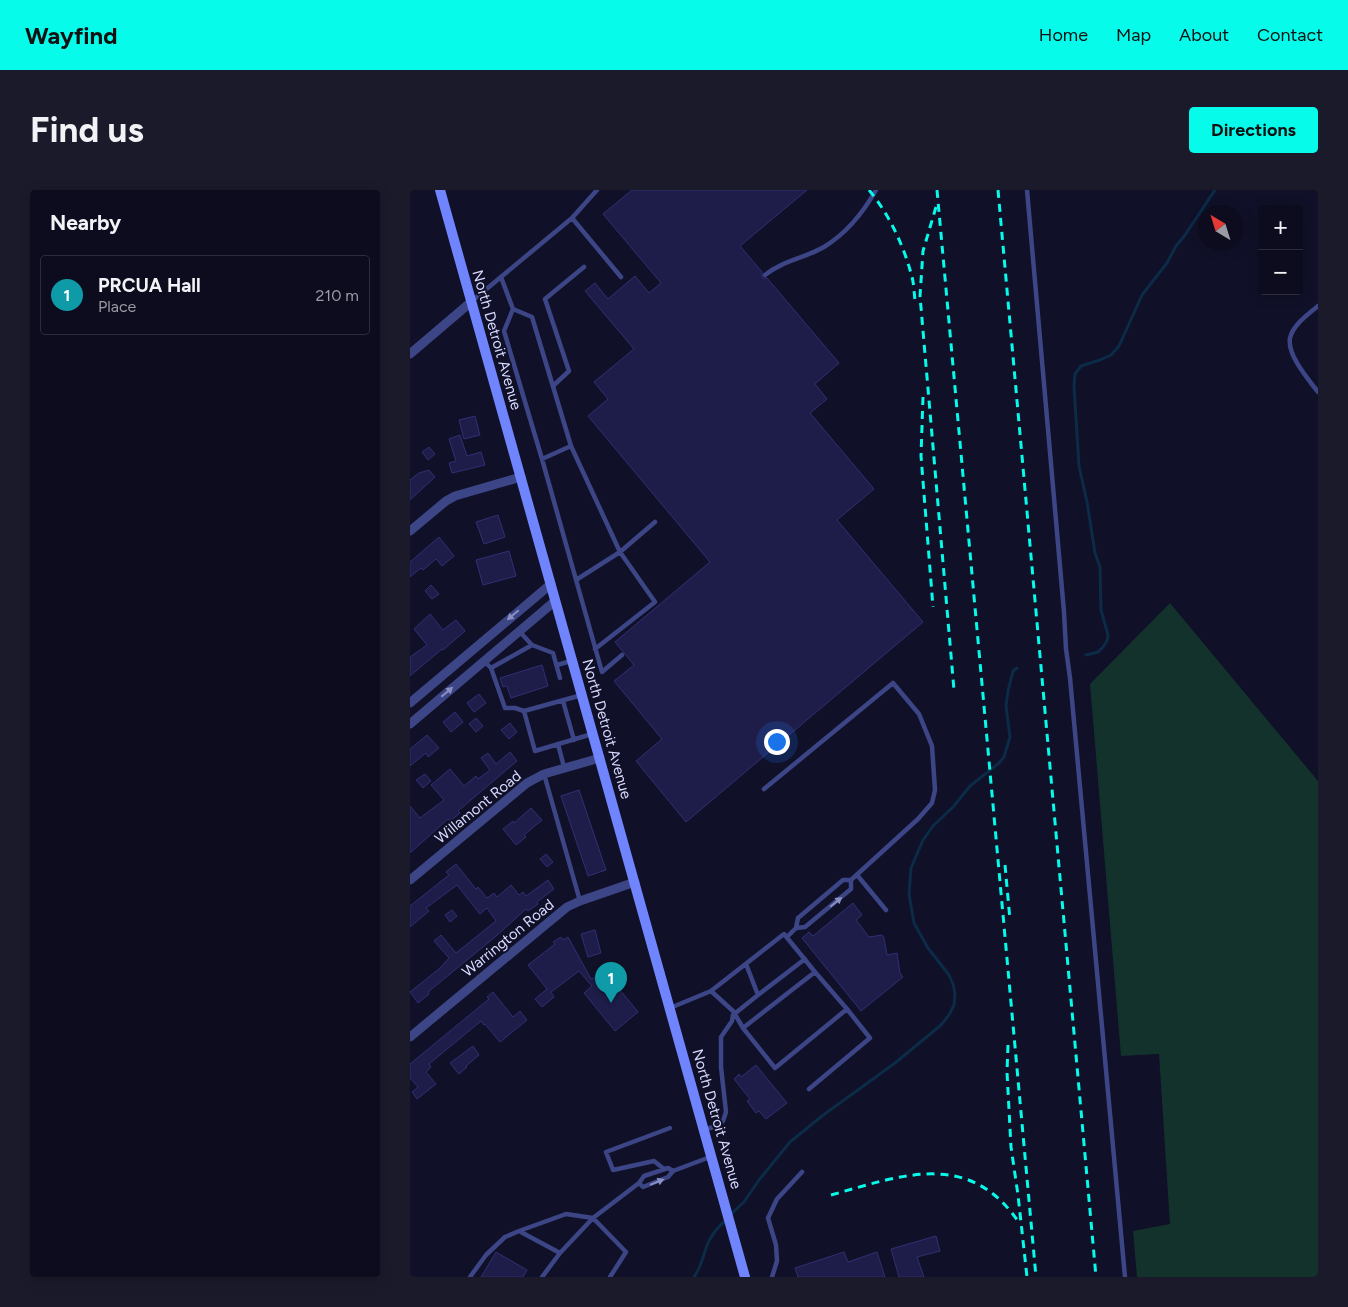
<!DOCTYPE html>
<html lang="en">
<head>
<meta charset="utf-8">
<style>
  :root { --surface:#0c0c1e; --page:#1a1a2b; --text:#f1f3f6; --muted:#9a9ba4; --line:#2c2c3c; --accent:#07fbea }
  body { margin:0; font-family:Figtree,sans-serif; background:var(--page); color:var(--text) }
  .controls { position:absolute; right:15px; top:15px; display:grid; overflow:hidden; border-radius:5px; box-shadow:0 2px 12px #0003 }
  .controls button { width:45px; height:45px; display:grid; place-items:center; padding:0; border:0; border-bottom:1px solid var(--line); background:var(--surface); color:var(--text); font:25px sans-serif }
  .compass { position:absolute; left:788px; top:15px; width:45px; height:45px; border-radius:50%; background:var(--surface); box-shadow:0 2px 12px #0003; rotate:322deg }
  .you { position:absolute; left:366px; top:551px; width:18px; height:18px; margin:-12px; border:4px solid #fff; border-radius:50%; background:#1a73e8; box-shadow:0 0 0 8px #1a73e833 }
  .badge { display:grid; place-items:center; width:32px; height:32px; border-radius:50%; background:var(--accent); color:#fff; font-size:16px; font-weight:700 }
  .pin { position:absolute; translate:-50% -41px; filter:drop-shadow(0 1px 2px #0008) }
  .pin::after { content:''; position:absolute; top:26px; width:18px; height:15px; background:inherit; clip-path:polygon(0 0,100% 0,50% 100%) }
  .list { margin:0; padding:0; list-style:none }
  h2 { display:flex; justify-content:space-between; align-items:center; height:65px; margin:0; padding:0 20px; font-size:21px }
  h2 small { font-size:16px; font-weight:400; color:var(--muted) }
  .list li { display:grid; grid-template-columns:32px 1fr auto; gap:15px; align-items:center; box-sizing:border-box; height:80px; margin:0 10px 10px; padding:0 10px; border:1px solid var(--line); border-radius:5px }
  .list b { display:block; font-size:19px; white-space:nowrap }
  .list p { margin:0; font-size:16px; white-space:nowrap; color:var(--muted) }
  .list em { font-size:16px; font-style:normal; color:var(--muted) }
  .map { position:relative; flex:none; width:908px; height:1087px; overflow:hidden; border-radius:5px }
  header { display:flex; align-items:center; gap:30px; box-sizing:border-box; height:70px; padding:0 25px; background:var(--accent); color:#111 }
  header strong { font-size:24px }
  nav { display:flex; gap:28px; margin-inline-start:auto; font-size:18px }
  .intro { display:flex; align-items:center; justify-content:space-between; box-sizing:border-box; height:120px; padding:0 30px }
  h1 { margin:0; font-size:35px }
  .button { padding:12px 22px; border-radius:5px; background:var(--accent); color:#111; font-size:18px; font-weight:700 }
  main { display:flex; gap:30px; padding:0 30px }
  aside { flex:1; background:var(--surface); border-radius:5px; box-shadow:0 2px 12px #0003 }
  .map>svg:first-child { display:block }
  .green { fill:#13322c }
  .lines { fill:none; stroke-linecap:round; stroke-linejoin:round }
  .stream { stroke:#0b2b46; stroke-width:3 }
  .building { fill:#1e1d49; stroke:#312f74 }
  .lane { stroke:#3c4686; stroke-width:4.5 }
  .street { stroke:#3c4686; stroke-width:9 }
  .secondary { stroke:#7085fd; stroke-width:10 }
  .rail { stroke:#07fbea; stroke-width:3; stroke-dasharray:8 6; stroke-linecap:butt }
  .oneway { fill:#8a90c2 }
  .labels { text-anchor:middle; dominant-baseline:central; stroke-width:4; stroke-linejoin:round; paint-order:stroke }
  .street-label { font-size:15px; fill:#d8dafe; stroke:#101028 }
</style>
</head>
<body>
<header>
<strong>Wayfind</strong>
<nav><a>Home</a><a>Map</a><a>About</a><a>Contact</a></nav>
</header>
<div class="intro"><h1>Find us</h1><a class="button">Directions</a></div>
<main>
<aside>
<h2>Nearby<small></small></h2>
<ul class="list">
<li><span class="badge" style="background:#0f9aa8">1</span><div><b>PRCUA Hall</b><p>Place</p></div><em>210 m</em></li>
</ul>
</aside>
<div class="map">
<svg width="908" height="1087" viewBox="0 0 908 1087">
  <rect width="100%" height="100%" fill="#101028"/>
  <!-- green -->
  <path class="green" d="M760 413 908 591V1087H727L723 1041 760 1034 749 864 711 866 680 494Z"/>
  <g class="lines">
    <!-- stream -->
    <path class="stream" d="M676 465 688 462 693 457 697 451 698 445 691 420 690 377 685 363 677 312 669 276 664 196 665 184 671 176 690 170 701 165 709 156 732 105 757 73 766 56 775 45 805 0
      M320 1025 334 1012 349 990 380 952 412 926 485 873 531 835 539 825 544 815 545 804 543 794 539 785 518 758 504 733 499 704 501 678 513 650 523 636 543 617 560 596 589 573 594 567 600 547 596 516 598 501 603 481 607 478
      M284 1087C292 1076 293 1065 298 1053 302 1044 309 1036 316 1030"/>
  </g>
  <!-- building -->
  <path class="building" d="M222 0H397L330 56 352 82V88H357L429 173 405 194 417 209 400 223 464 299 427 330 513 432 276 632 226 571 252 549 204 491 224 475 205 452 300 372 178 226 198 209 184 192 224 159 175 101 185 93 198 109 225 86 239 103 251 93 193 24Z
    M65 226 70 245 54 249 49 230Z
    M50 245 57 266 71 262 75 275 42 283 39 273 46 271 39 249Z
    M19 257 25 264 18 270 12 262Z
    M19 280 25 287 0 310V290L9 283Z
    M88 325 95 347 74 354 66 332Z
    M29 347 44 366 32 376 26 369 13 380 11 378 0 387V372Z
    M99 361 106 386 73 395 66 370Z
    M21 395 29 404 22 409 15 401Z
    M20 424 33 440 46 430 55 441 33 460 32 459 0 486V467L17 455 4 439Z
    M132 475 138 496 101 508 97 496 93 497 90 488Z
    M69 504 76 513 64 522 57 513Z
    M45 522 53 532 41 542 33 532Z
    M66 528 73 536 66 542 59 534Z
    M100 533 107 542 99 549 91 540Z
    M17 545 29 558 18 567 16 563 0 576V559Z
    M100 562 107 571 48 621 50 623 40 631 38 629 0 663V616L10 628 34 610 21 595 40 579 54 596 66 586 68 589 80 580 71 568 78 563 86 574Z
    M15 584 21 591 13 598 6 590Z
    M169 600 196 680 178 686 151 606Z
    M121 618 132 630 114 645 116 647 106 655 93 639 103 631 104 633Z
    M136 664 143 672 137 677 130 669Z
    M46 674 66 699 68 697 77 708 84 703 87 707 101 695 109 705 113 702 116 706 138 690 144 699 127 712 128 714 118 721 116 719 85 747 18 802 19 804 8 813 0 802 29 779 39 768 24 751 31 745 46 763 86 731 77 718 70 724 47 695 16 718 19 721 0 737V716L39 685 36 682Z
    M443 713 452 725 446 730 459 747 472 745 474 748 477 765 487 763 490 783 493 787 451 821 392 748 399 742 403 746Z
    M42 720 47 726 40 732 35 725Z
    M185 740 191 763 178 767 171 744Z
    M151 747 153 750 158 747 181 789 186 787 190 791 197 784 228 822 205 841 174 803 182 796 169 781 141 802 144 807 132 817 125 809 137 799 118 775 145 754 143 752Z
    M83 802 103 827 110 821 117 830 90 852 75 834 74 835 71 831 19 874 21 877 16 882 26 894 7 909 2 902 8 897 0 888V874L79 809 77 807Z
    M63 856 69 865 56 876 57 877 49 884 40 873Z
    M346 875 377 913 356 929 349 921 346 923 337 911 340 909 324 889 329 884 331 887Z
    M526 1046 530 1061 507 1067 514 1087H489L481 1059Z
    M86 1062 117 1080 113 1087H71Z
    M434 1062 438 1072 467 1062 475 1087H388L385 1078Z"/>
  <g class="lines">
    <!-- lane -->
    <path class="lane" d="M617 0 654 422 656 459 660 488 715 1087
      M162 28 211 87
      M355 85C372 71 395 68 414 57 437 43 453 23 466 0
      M91 87 103 119 94 141 132 269 192 482 212 465
      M62 111 162 28 187 0
      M908 116C898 124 883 135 880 148 877 165 898 189 908 202
      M103 119 122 127 161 256 132 269
      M143 196 159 181 135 109 174 77
      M161 256 210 362 245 332
      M166 390 210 362 245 412 185 459
      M109 441 122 455
      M74 471 81 478 95 518H105L114 521
      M147 475 161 471
      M81 478 122 455 143 463 150 488
      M172 505 114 521 125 561 182 544
      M153 511 164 550
      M148 554 154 577
      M134 584 170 711
      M354 599 483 493 509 524 522 556 525 600 522 613 508 629 441 690
      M447 685 476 720
      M377 747 386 738 388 728 433 690H441V699L395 737 386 738
      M301 801 374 744 405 782 333 838 365 878 437 819 405 782
      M348 805 395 769
      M260 818 301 801 323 821 333 838
      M399 899 460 848 437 819
      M294 940 309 935 313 931 316 922 311 877V847L322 831 323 825 348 805 336 774
      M254 979 244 971 203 980 196 962 260 938
      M229 993 233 997 258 987 263 981 300 967
      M150 1063 109 1041 156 1024 183 1028 216 1062 200 1087
      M60 1087 76 1065 95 1047 109 1041
      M132 1087 150 1063 183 1028 229 993 234 986 258 978 263 981
      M362 1087 367 1071 366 1055 358 1028 367 1009 392 982"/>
    <!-- street -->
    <path class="street" d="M0 164 61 112
      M0 341 36 311 45 306 111 287
      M0 513 141 394
      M0 534 145 411
      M0 690 117 593 134 584 190 568
      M0 847 157 717 170 711 225 692"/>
    <!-- secondary -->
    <path class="secondary" d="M30 0 335 1087"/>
    <!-- rail -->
    <path class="rail" d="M459 0C479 24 494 56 502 87 504 94 504 102 505 110
      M527 0 626 1087
      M588 0 686 1087
      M526 17 513 61 510 106 544 500
      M513 207 511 266 523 417
      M595 675 600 730
      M598 855 597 882 601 957 608 1005 617 1087
      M421 1005C493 985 560 959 610 1034"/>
  </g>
  <!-- one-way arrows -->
  <defs><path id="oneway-solid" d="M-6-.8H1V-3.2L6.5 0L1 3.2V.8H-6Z" transform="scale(1.25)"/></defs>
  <g class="oneway">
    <use href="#oneway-solid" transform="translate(103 425) rotate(140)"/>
    <use href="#oneway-solid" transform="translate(37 502) rotate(-40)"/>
    <use href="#oneway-solid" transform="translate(426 712) rotate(-39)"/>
    <use href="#oneway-solid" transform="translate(247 992) rotate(-22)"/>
  </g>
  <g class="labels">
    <!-- street labels -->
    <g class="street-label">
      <text transform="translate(87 150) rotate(74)">North Detroit Avenue</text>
      <text transform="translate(197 539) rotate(74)">North Detroit Avenue</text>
      <text transform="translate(68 617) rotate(-39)">Willamont Road</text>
      <text transform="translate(98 748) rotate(-39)">Warrington Road</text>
      <text transform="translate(307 929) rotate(74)">North Detroit Avenue</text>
    </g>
  </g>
</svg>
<div class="controls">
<button>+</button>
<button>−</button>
</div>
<svg class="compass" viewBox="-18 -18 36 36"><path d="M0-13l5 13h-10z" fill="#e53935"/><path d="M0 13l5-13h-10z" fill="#9a9ba4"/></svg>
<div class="you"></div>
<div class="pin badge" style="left:201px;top:813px;background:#0f9aa8">1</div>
</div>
</main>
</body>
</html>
